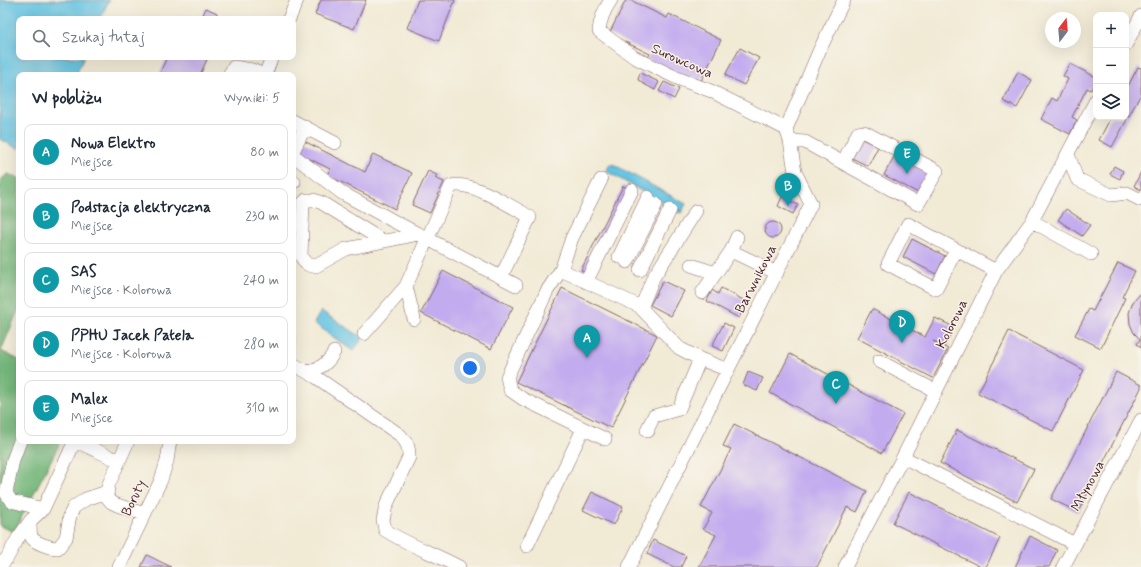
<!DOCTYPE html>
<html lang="pl">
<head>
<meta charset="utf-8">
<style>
  :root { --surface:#fff; --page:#f6f6f7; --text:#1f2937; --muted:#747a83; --line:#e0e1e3; --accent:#111827 }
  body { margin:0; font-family:Mynerve,sans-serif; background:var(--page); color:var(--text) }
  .controls { position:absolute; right:12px; top:12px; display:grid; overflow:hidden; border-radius:8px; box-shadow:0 4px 16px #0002 }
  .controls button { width:36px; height:36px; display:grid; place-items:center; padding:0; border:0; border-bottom:1px solid var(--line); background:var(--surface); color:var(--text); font:20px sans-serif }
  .compass { position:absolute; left:1045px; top:12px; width:36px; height:36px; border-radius:50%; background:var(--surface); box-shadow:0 4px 16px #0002; rotate:16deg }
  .you { position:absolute; left:470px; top:368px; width:14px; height:14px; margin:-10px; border:3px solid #fff; border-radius:50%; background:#1a73e8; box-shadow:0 0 0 6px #1a73e833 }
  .badge { display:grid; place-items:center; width:26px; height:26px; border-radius:50%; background:var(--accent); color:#fff; font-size:13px; font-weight:700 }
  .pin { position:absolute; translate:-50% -33px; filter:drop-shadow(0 1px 2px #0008) }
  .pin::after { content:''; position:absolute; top:21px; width:14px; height:12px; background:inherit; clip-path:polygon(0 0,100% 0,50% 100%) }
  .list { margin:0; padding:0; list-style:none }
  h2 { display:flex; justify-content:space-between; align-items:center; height:52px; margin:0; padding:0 16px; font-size:17px }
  h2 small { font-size:13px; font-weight:400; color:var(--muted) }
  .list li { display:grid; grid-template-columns:26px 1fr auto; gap:12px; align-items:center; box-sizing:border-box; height:56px; margin:0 8px 8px; padding:0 8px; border:1px solid var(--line); border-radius:8px }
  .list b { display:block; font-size:15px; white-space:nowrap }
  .list p { margin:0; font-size:13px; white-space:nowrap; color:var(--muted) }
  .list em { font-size:13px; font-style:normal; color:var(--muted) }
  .icon { flex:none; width:22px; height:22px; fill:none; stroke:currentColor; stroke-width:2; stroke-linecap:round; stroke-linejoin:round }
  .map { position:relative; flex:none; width:1141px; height:567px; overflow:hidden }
  .search { position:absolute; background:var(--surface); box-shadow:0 4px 16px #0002; left:16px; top:16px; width:280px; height:44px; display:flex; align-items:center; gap:10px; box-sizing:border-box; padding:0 14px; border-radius:8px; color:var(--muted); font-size:15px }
  .panel { position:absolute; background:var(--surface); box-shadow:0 4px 16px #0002; left:16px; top:72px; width:280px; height:372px; border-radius:8px }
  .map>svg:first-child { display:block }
  .forest { fill:#73b67a; stroke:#5e6a52 }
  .water { fill:#64c3e2; stroke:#577186 }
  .building { fill:#c2abef }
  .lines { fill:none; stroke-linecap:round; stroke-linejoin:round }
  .minor-casing { stroke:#846666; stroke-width:14 }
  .minor { stroke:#fff; stroke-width:13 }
  .labels { text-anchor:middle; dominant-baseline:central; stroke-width:3; stroke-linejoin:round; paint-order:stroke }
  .street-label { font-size:14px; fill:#4a1f2b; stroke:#f7f3e8 }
</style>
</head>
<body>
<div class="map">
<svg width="1141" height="567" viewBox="0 0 1141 567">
  <rect width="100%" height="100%" fill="#f7f3e8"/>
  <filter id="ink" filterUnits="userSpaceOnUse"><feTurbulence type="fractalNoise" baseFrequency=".025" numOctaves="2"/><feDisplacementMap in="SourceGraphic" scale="8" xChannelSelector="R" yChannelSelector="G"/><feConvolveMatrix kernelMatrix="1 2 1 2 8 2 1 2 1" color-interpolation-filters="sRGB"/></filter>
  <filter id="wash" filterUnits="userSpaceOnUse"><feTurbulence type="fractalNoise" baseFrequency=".012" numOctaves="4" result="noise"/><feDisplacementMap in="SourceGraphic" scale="16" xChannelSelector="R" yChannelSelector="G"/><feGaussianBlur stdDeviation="0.9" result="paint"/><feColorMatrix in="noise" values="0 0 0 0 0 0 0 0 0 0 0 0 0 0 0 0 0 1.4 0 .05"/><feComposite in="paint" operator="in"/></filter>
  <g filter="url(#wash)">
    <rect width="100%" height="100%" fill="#f1ead5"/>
    <!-- forest -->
    <path class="forest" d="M8 174 19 178V308L1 351 19 360V441H61L14 532 0 526V180Z"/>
    <!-- water -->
    <path class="water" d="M0 0H109L100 19H19V57H84L76 75H19V149L0 139Z
      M611 163 686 204 681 213 606 171Z
      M321 311 363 338 353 351 314 323Z"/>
    <g id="blocks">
      <!-- building -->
      <path class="building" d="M321 0H366L354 29 315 14Z
        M418 0H455L439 41 407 28Z
        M626 0H630L667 18 669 14 721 40 699 85 647 59 650 54 609 34Z
        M206 8 217 13 215 19H201Z
        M740 48 759 58 744 85 725 75Z
        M167 57H208L200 75H159Z
        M1070 64 1096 77V81L1091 90 1087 88 1072 117 1077 120 1070 134 1041 119 1052 98 1057 101 1068 79 1063 76Z
        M1138 67 1141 68V94L1112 147 1099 140 1111 117H1126V90Z
        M1018 72 1032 80 1017 108 1003 101Z
        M640 73 659 82 655 90 642 83V82L638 80Z
        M664 82 679 89 674 99 659 91Z
        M862 139 878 147 868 166 852 158Z
        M304 141 365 172 373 154 412 173 395 209 327 175 330 169 298 153Z
        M895 155 931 174 920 194 884 175Z
        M1114 166 1123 171 1120 179 1110 174Z
        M428 171 437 175 435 178 444 182 430 213 412 205Z
        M1141 172V190L1134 186Z
        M623 186 632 190 589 275 581 270Z
        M782 197 798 205 793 214 778 206Z
        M1066 209 1090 225 1082 236 1058 220Z
        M765 230a8 8 0 1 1 16 0a8 8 0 1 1-16 0Z
        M912 239 945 256 936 274 903 257Z
        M1118 263 1135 271 1122 297 1125 298 1101 348 1075 335 1089 309 1093 311Z
        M443 271 513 307 491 349 421 313Z
        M663 281 684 291 671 316 650 305Z
        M562 288 657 335 611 428 516 382Z
        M721 288 747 302 739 318 707 301 712 290 718 294Z
        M1141 293V347L1137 344 1140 339 1134 333 1130 324 1129 313 1133 302Z
        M872 309 925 337 935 318 954 327 945 346 933 341 948 349 933 378 857 338Z
        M724 323 734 328 723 351 712 346Z
        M1009 331 1084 370 1053 431 978 393Z
        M790 354 903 414 882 453 770 393Z
        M748 372 763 378 757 391 743 385Z
        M1116 372 1141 385V388L1078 512 1051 499Z
        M734 424 867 491 857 512 847 507 817 567H699L716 535 703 529 712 513 701 507 731 449 723 446Z
        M957 430 1034 469 1017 502 940 463Z
        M592 492 623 507 614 525 583 510Z
        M909 492 1000 538 986 567H981L893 523Z
        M1030 536 1057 550 1049 567H1015Z
        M653 540 686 556 681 567H674L647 554Z
        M147 555 171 567H141Z"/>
    </g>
  </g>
  <g filter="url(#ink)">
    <use href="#blocks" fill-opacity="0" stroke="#846666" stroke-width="1"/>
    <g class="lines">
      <defs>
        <path id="minor" d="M611 0C604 10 600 19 599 31L634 57 677 78 711 91 786 129
          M289 19 297 0
          M1126 44 1141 16
          M229 75 234 67 252 70 264 75
          M265 75 272 57
          M293 121 335 143
          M790 141 805 142 918 204 937 171 864 132 858 133 843 162
          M293 151 305 127
          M1068 154 1077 179 1111 195 1127 193 1141 200
          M293 155 342 193 399 224 516 285
          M293 181 294 182
          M1032 221 1091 254
          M737 237 731 251 777 273
          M383 241 322 203 314 200H306L303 203 301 255C304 263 307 266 316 266L346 249 419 234
          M956 250 936 289 888 264 908 224 996 271
          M619 257 648 197
          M627 262 656 204
          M691 265 715 273
          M561 270 572 238 601 180
          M640 270 670 210
          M586 282 632 190
          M406 286 414 319
          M702 293 731 251
          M641 308 653 278 696 211
          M364 334 406 286 451 186C471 180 512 207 530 217L501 277
          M879 361 928 387 935 392
          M293 364 316 377 400 435C407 443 409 446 409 457L386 506 383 520 385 530C408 545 435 554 459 567
          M308 372C321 367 327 365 334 352
          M648 431 647 430 654 416 679 409 700 359
          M605 439 523 399 510 390 507 377 547 291 561 270 639 306 679 348 700 359 728 370
          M20 441 13 460 6 493 11 501 43 509
          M76 441 119 461
          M128 441 108 486 107 497 111 502 117 505 144 514
          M903 457 1075 544
          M30 522C30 526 30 532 31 536 33 543 51 548 58 548L66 538 70 515 74 507 86 499 107 492
          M527 546 583 429
          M0 562H4L7 558 18 538 31 520 43 509 75 441
          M119 567 161 480 167 461 170 441
          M629 567 811 204 795 172 790 141 786 129 820 49 844 0
          M845 567 903 457 996 271 1032 221 1096 100
          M1063 567 1141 420"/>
      </defs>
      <!-- minor casing -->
      <use href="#minor" class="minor-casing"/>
      <!-- minor -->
      <use href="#minor" class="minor"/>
    </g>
  </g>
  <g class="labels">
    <!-- street labels -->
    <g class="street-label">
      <text transform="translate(682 61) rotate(24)">Surowcowa</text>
      <text transform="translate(756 279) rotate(-63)">Barwnikowa</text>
      <text transform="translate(952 324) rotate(-63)">Kolorowa</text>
      <text transform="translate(1088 486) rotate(-62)">Młynowa</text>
      <text transform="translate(134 498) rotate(-64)">Boruty</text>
    </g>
  </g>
</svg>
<div class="controls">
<button>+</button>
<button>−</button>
<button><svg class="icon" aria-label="layers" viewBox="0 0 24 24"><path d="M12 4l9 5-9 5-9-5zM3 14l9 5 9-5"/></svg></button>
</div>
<svg class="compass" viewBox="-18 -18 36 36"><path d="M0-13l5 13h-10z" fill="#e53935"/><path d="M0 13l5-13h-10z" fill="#747a83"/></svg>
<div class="you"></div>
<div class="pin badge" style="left:587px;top:358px;background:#0f9aa8">A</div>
<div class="pin badge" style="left:788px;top:206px;background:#0f9aa8">B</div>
<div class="pin badge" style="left:836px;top:404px;background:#0f9aa8">C</div>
<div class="pin badge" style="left:902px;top:343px;background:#0f9aa8">D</div>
<div class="pin badge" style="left:907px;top:174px;background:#0f9aa8">E</div>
<div class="search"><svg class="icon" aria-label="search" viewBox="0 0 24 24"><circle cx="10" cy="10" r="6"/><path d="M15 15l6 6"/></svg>Szukaj tutaj</div>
<section class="panel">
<h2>W pobliżu<small>Wyniki: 5</small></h2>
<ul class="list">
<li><span class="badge" style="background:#0f9aa8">A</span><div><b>Nowa Elektro</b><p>Miejsce</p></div><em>80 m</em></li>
<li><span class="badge" style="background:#0f9aa8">B</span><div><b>Podstacja elektryczna</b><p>Miejsce</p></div><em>230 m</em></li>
<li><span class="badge" style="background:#0f9aa8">C</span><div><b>SAS</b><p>Miejsce · Kolorowa</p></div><em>240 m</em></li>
<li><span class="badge" style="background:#0f9aa8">D</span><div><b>PPHU Jacek Patela</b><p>Miejsce · Kolorowa</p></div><em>280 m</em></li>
<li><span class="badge" style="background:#0f9aa8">E</span><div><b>Malex</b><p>Miejsce</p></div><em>310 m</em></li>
</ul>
</section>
</div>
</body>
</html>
